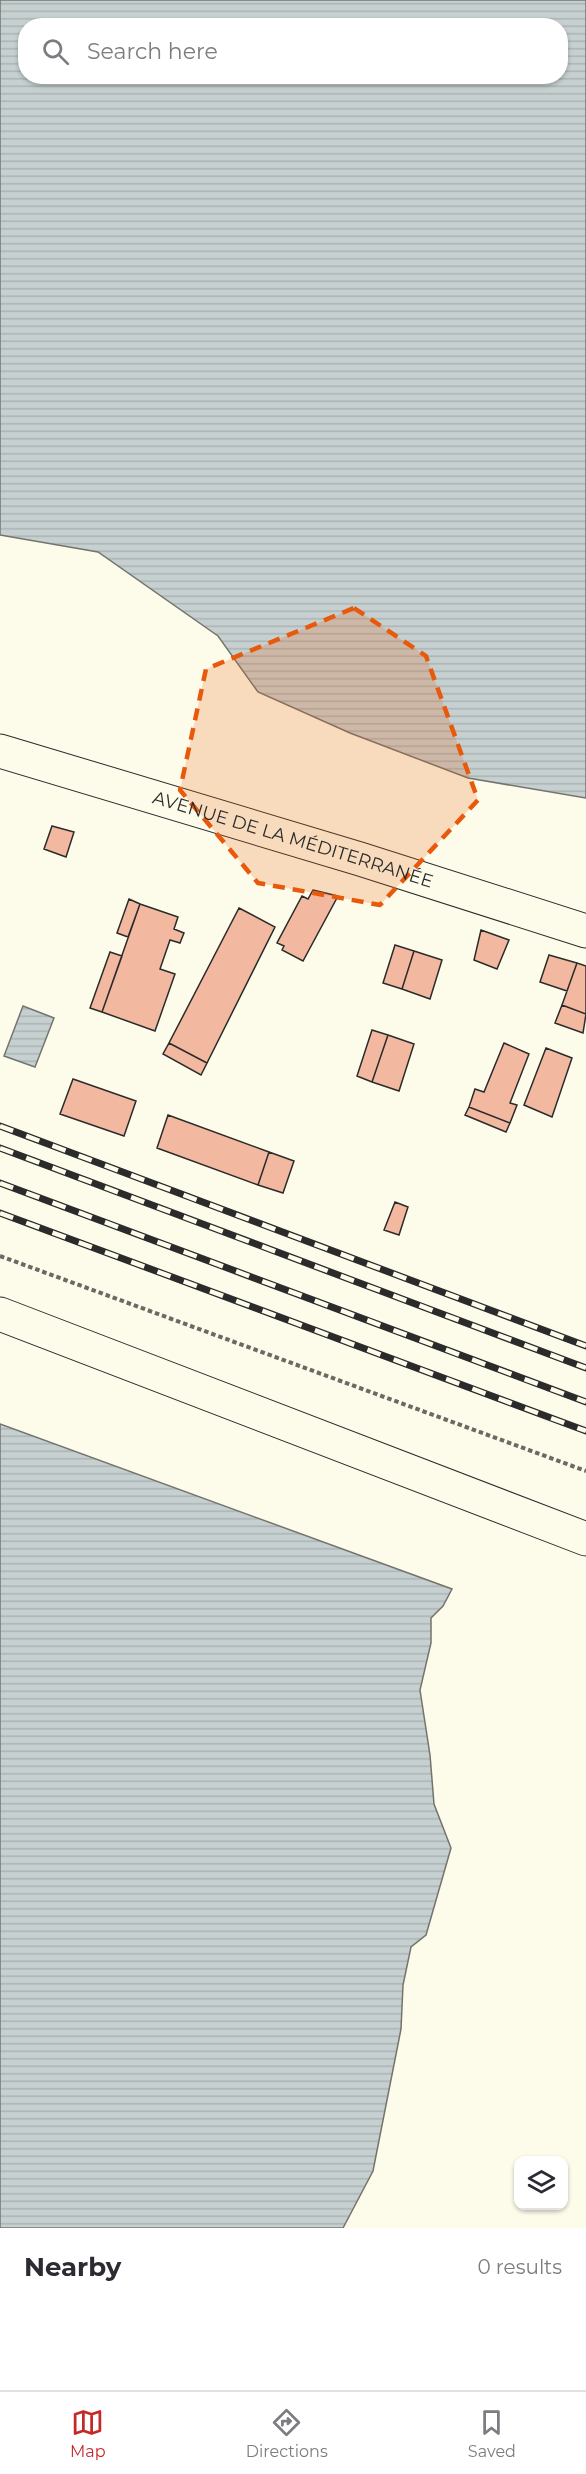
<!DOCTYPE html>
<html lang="en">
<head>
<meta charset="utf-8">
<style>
  :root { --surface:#fff; --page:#f7f7f7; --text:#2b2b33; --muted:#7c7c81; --line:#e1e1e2; --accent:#c62828 }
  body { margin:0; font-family:Montserrat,sans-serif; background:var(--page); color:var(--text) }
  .controls { position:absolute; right:18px; bottom:18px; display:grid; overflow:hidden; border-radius:12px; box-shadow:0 2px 4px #0004 }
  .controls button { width:54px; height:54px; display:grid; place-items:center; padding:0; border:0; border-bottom:2px solid var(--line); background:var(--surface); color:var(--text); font:30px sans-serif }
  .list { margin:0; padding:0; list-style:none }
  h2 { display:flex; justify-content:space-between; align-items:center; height:78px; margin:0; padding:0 24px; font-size:26px }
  h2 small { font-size:20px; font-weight:400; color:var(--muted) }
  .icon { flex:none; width:33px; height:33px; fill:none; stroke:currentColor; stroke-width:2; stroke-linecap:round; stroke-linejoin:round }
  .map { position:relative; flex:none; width:586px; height:2228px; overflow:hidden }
  .search { position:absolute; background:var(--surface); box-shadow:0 2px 4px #0004; left:18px; right:18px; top:18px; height:66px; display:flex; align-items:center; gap:15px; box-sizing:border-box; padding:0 21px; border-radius:24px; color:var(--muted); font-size:22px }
  .sheet { height:162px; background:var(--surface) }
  nav { display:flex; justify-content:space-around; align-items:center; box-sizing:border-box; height:84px; border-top:2px solid var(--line); background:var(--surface); font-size:16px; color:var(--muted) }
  nav a { display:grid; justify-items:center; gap:3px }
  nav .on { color:var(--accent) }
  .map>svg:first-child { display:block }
  .water { fill:url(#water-rules); stroke:#74746e; stroke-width:1.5; fill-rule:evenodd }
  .building { fill:#f2b8a0; stroke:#2b2b2b; stroke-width:1.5 }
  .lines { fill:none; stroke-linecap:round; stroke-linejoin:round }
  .minor-casing { stroke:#2b2b2b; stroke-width:35 }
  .major-casing { stroke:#2b2b2b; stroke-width:35 }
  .path { stroke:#6a6964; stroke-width:4; stroke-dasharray:4.5 3; stroke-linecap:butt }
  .minor { stroke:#fdfbea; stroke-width:33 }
  .major { stroke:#fdfbea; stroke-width:33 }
  .rail-casing { stroke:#2b2b2b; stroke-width:7 }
  .rail { stroke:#fdfbea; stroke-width:4.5; stroke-dasharray:14; stroke-linecap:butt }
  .marked { fill:#e8590c; fill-opacity:0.2; stroke:#e8590c; stroke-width:4.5; stroke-dasharray:12 8; stroke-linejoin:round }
  .labels { text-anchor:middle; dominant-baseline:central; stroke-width:4.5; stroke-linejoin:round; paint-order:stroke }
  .street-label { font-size:18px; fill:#2b2b2b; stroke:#fdfbea }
</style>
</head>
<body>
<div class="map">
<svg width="586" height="2228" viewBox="0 0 586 2228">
  <defs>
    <pattern id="water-rules" width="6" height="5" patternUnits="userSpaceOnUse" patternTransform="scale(1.5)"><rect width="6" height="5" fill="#c7d0d0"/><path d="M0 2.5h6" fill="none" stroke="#abb3b3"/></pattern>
  </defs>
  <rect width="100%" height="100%" fill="#fdfbea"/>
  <!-- water -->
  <path class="water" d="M0 0H586V798L468 778 350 733 258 692 218 636 98 552 0 535ZM26 26H560V76H26Z
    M23 1006 54 1018 35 1067 4 1056Z
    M0 1424 452 1589 443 1606 431 1618V1643L420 1690 430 1755 434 1804 451 1848 426 1935 411 1947 403 1985 401 2029 373 2171 343 2228H0Z"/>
  <!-- building -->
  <path class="building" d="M52 826 74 832 66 857 44 849Z
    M313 890 338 896 303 961 282 950 284 946 277 943 302 896 308 899Z
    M129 899 140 904 128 937 117 933Z
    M140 904 178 917 174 929 184 933 180 943 170 940 160 969 175 974 155 1031 102 1012Z
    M239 908 275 927 207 1063 169 1043Z
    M481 930 509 940 497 969 474 960Z
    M395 945 414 951 402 989 383 983Z
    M414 951 442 960 430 999 402 989Z
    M110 952 122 956 102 1012 90 1008Z
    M549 955 577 963 567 991 540 982Z
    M577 963 586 966V1014L562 1005Z
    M562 1005 586 1014 583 1033 555 1023Z
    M372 1030 388 1035 372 1082 357 1076Z
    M388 1035 414 1044 399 1091 372 1082Z
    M169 1043 207 1063 201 1075 163 1054Z
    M504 1043 529 1054 510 1103 517 1105 510 1123 469 1107 475 1089 484 1092Z
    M546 1048 572 1058 552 1117 524 1105Z
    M73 1079 136 1101 124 1136 60 1114Z
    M469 1107 510 1123 506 1132 465 1115Z
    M168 1115 269 1152 258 1185 157 1148Z
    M269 1152 294 1161 283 1193 258 1185Z
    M395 1202 408 1207 399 1235 384 1230Z"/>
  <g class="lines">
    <defs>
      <g id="minor">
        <path id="s1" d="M0 751 360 859 586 931"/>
      </g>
      <path id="major" d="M0 1314 586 1539"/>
    </defs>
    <!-- minor casing -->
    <use href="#minor" class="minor-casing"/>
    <!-- major casing -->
    <use href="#major" class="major-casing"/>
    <!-- path -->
    <path class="path" d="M0 1256 586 1471"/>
    <!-- minor -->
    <use href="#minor" class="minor"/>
    <!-- major -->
    <use href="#major" class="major"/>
    <defs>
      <path id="rail" d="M0 1126 586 1346
        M0 1148 586 1368
        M0 1183 586 1402
        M0 1213 586 1431"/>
    </defs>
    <!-- rail casing -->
    <use href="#rail" class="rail-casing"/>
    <!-- rail -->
    <use href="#rail" class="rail"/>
  </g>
  <!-- marked area -->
  <path class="marked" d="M354 608 426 656 478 800 380 905 258 883 180 790 206 669Z"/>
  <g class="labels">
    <!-- street labels -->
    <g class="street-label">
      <text stroke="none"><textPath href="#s1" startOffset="306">AVENUE DE LA MÉDITERRANÉE</textPath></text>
    </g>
  </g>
</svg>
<div class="controls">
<button><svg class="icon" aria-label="layers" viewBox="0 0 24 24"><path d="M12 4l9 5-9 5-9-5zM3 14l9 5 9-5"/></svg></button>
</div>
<div class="search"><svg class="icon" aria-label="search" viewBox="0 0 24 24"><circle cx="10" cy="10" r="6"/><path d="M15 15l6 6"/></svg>Search here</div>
</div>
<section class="sheet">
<h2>Nearby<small>0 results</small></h2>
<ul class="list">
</ul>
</section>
<nav>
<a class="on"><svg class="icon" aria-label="map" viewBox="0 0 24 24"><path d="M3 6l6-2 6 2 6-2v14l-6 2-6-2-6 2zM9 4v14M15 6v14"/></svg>Map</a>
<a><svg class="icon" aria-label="directions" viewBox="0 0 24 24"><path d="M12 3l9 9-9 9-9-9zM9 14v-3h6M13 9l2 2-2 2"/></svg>Directions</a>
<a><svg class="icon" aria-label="saved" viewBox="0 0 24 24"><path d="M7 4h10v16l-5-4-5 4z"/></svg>Saved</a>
</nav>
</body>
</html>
